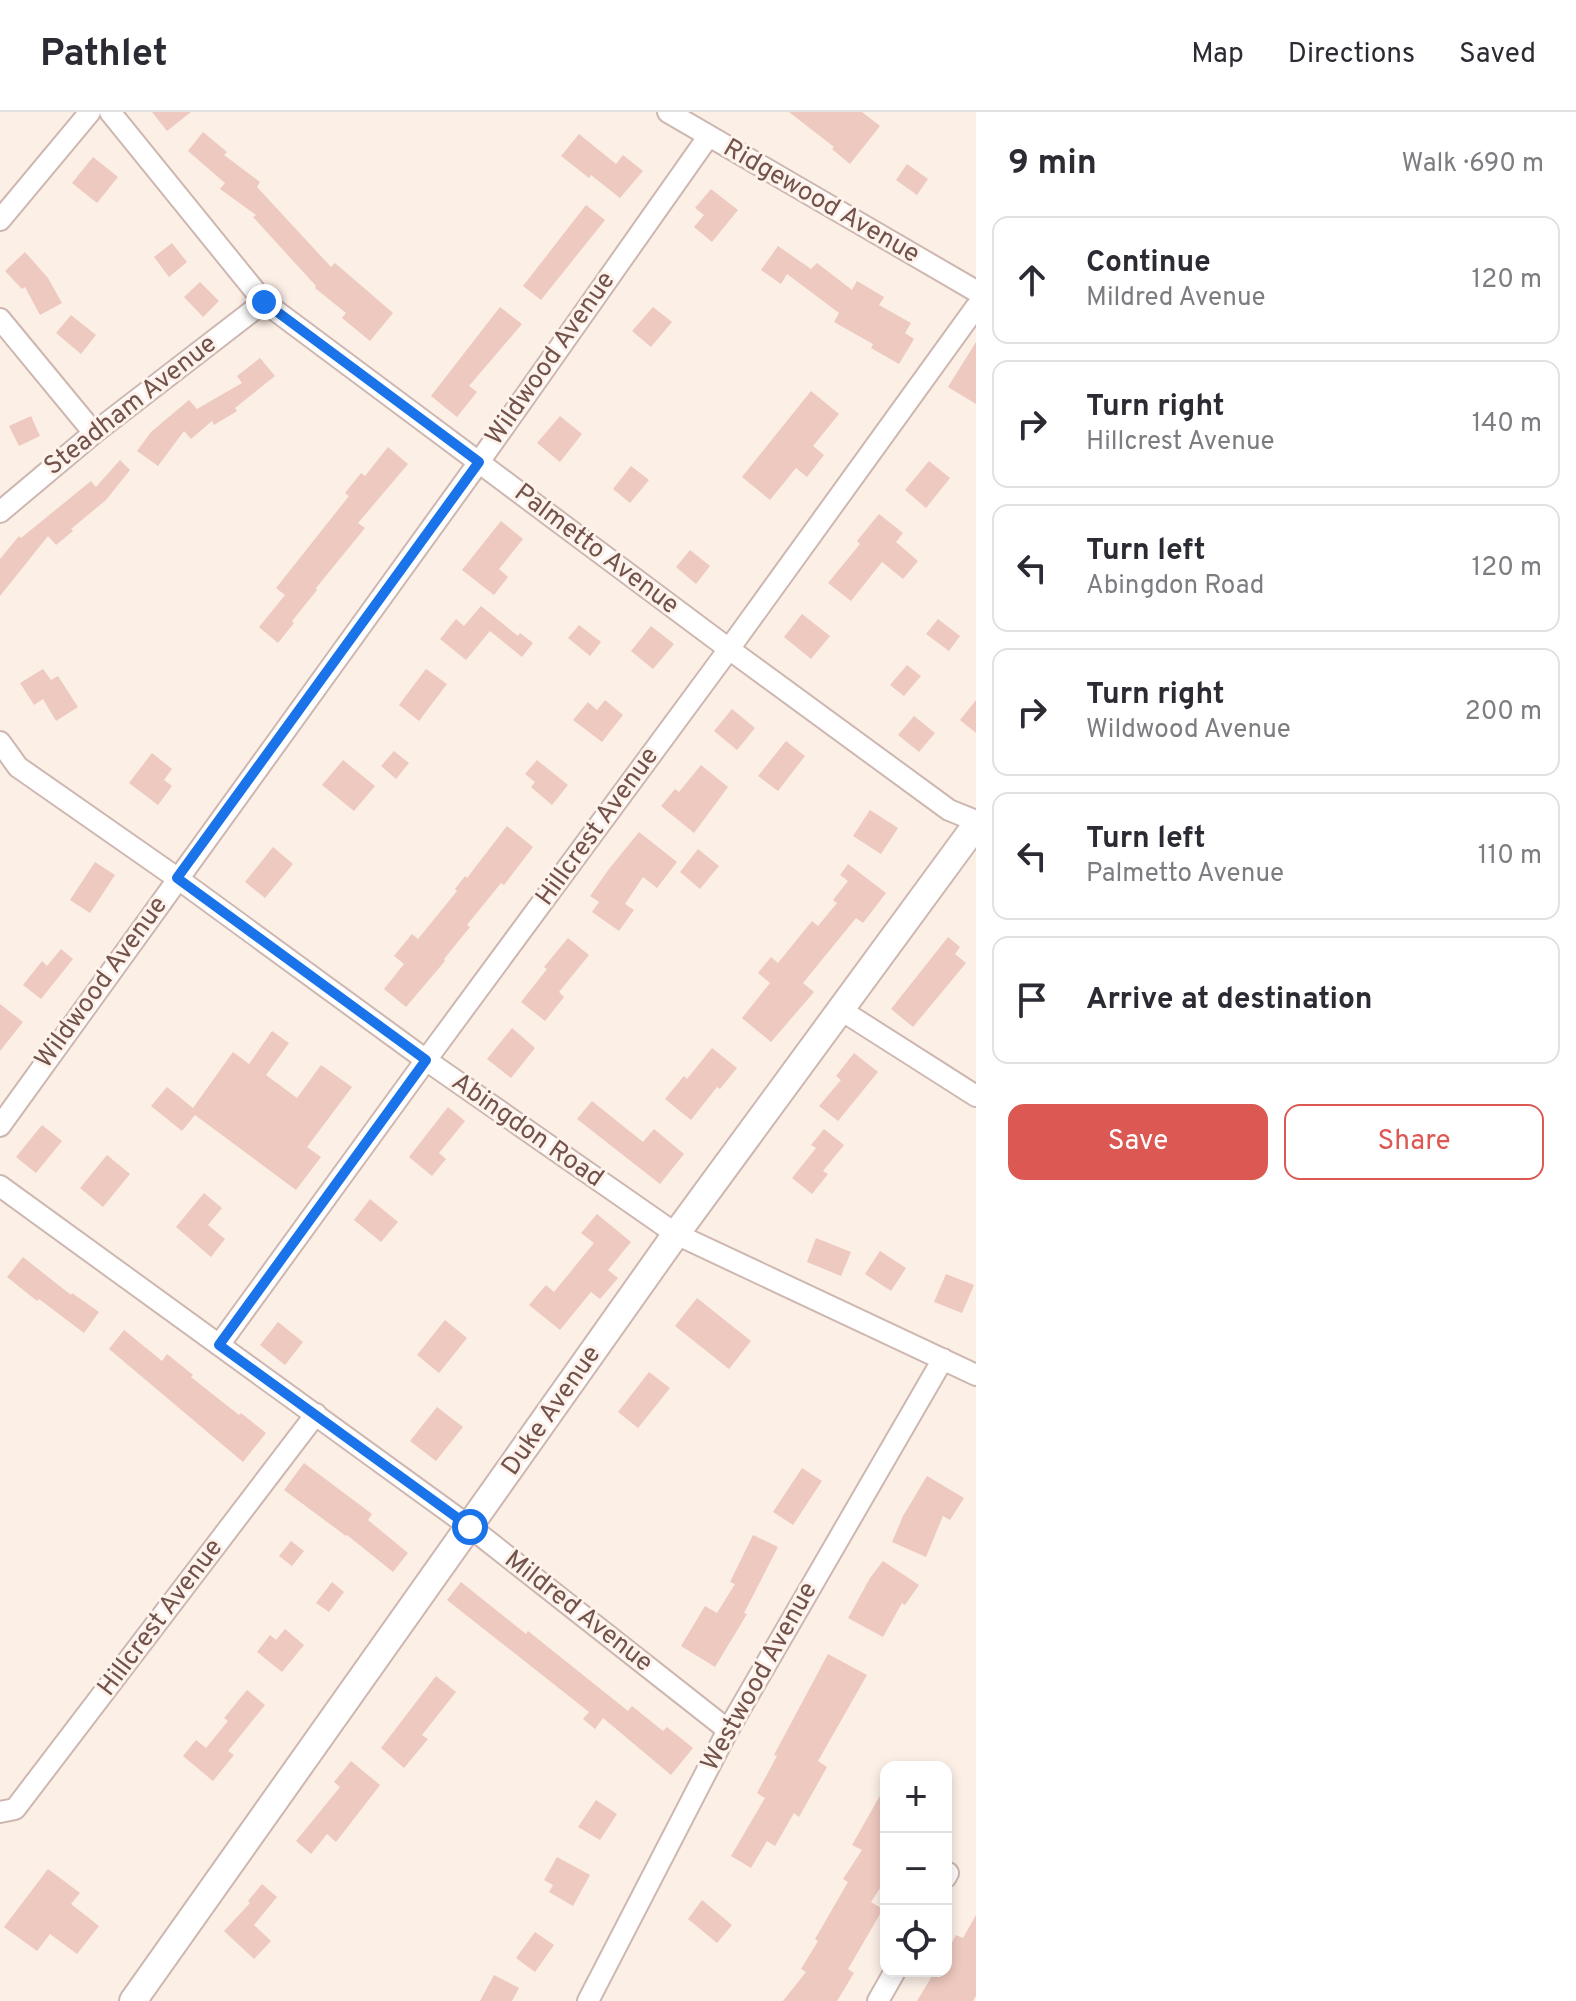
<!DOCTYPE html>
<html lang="en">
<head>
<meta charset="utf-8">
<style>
  :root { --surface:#fff; --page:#f7f7f7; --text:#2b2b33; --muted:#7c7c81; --line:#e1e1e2; --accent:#dc5953 }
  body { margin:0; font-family:Overpass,sans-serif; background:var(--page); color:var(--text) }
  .controls { position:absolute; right:24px; bottom:24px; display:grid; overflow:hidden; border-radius:16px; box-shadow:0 4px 12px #0003 }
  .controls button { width:72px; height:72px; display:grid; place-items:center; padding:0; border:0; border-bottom:2px solid var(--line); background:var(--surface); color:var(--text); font:40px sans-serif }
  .stop { position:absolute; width:24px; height:24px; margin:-18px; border:6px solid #1a73e8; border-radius:50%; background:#fff }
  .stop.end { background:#1a73e8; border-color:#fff; box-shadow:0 2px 8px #0008 }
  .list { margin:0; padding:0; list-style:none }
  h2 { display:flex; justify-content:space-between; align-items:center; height:104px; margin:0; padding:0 32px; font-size:34px }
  h2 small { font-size:26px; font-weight:400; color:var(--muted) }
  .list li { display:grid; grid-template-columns:52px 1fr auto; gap:24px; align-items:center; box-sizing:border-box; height:128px; margin:0 16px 16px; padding:0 16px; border:2px solid var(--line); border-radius:16px }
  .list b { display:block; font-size:30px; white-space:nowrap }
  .list p { margin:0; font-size:26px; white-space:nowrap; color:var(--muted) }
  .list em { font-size:26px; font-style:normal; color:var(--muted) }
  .actions { display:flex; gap:16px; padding:24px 32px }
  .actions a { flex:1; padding:18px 0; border:2px solid var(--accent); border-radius:16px; text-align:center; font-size:28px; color:var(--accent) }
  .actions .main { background:var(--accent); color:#fff }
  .icon { flex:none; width:44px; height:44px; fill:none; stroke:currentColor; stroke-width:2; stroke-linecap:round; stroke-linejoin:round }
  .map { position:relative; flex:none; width:976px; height:1889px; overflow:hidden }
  header { display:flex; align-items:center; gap:48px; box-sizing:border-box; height:112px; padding:0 40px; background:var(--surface); border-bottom:2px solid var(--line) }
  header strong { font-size:38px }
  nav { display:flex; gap:44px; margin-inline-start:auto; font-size:28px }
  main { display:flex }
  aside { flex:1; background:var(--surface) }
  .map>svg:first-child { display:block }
  .building { fill:#eec9bf }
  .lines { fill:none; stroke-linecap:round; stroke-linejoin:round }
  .minor-casing { stroke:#ceb7b0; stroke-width:24 }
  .tertiary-casing { stroke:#ceb7b0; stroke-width:30 }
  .minor { stroke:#fff; stroke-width:20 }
  .tertiary { stroke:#fff; stroke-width:26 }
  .route { stroke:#1a73e8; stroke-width:10 }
  .labels { text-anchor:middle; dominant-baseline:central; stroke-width:6; stroke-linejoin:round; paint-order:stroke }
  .street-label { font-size:26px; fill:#72534c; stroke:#fef3ec }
</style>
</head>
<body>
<header>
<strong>Pathlet</strong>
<nav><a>Map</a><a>Directions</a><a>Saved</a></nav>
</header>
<main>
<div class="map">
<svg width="976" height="1889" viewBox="0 0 976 1889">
  <rect width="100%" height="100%" fill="#fbefe6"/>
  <!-- building -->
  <path class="building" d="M152 0H191L167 19Z
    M789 0H862L880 14 850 52 832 37 834 35Z
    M203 20 227 40 224 43 260 70 257 75 331 155 335 151 393 201 370 229 342 206 346 201 315 176 316 174 253 105 256 103 220 77 225 71 188 39Z
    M579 22 616 52 623 43 643 59 620 86 591 63 589 66 561 44Z
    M93 45 118 65 97 91 72 71Z
    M907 52 928 67 917 83 896 68Z
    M711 77 738 98 712 130 694 115 704 103 695 96Z
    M586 93 605 108 541 188 523 174Z
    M172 131 187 150 169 165 154 145Z
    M778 134 811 157 817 151 852 178 857 169 884 185 879 193 911 211 905 221 914 227 899 252 871 236 873 232 834 210 839 201 787 162 781 172 761 158Z
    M25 140 48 166 62 191 40 203 25 175 22 177 5 159Z
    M200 170 219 189 203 205 184 185Z
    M500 195 522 212 469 274 477 280 457 305 431 284Z
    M653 195 672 210 651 235 632 219Z
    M71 203 96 223 81 242 56 221Z
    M976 230V292L948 275Z
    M260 246 275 264 235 296 237 299 214 313 212 309 191 327 184 319 158 354 137 339 151 320 189 288 197 297 242 271 237 264Z
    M811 279 839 302 813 334 824 343 807 365 796 356 770 388 742 365Z
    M31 304 40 324 19 334 9 314Z
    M560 304 582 322 560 350 537 331Z
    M388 335 408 352 358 411 365 416 316 476 317 478 292 509 294 511 278 531 259 515 285 483 276 476 349 384 345 381 361 361 365 364Z
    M120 348 130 358 106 388 71 417 73 419 56 433 48 424 0 484V447L19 424 21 426 91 369 96 375Z
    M929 349 950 366 926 396 905 378Z
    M631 354 649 368 630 391 613 377Z
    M879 402 903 421 896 430 918 449 903 467 882 450 851 489 828 471 860 432 857 429Z
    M501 409 523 427 499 457 508 465 494 483 462 458Z
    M690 438 710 454 696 472 676 455Z
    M481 494 518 524 520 521 533 531 522 545 490 519 466 548 440 527 456 507 464 514Z
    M802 502 830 524 811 547 784 525Z
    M938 507 960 524 949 539 926 522Z
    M579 513 601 530 590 544 568 526Z
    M651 514 674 532 653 557 631 539Z
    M907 553 921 564 904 584 890 573Z
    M43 557 51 568 58 564 78 595 56 609 43 587 34 593 20 571Z
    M426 557 447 572 419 609 399 593Z
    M605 588 623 603 602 630 573 608 588 590 597 598Z
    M976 588V621L960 608Z
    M732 597 755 616 737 638 714 619Z
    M914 604 935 621 919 640 898 623Z
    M786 629 805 644 778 679 758 664Z
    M394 639 409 651 396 667 381 654Z
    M152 641 172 657 164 668 172 674 158 693 129 671Z
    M343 648 375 674 354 699 322 673Z
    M537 648 568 673 552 693 531 675 535 670 525 662Z
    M701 653 728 675 694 721 661 694 675 677 679 680Z
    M870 698 898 716 881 742 853 724Z
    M507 714 533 735 504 773 501 771 467 813 470 815 444 847 445 849 406 895 384 877 404 852 394 844 412 822 418 827 457 779 455 777 465 764 467 766Z
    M639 720 677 750 657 776 643 765 625 792 634 798 619 819 592 800 599 790 590 784 609 757Z
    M273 735 293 752 265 786 245 770Z
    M698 737 719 754 700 777 680 760Z
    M95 750 115 763 90 801 70 788Z
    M848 752 886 781 863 811 856 806 803 871 814 880 771 930 742 906 770 871 758 861 771 845 778 851 812 809 818 814 837 791 833 788 848 769 840 763Z
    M948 825 960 835 955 842 966 851 913 915 891 897Z
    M568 826 589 843 559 880 564 885 545 909 521 890 547 857 544 855Z
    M61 837 73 847 41 887 23 873 42 849 47 854Z
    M0 892 23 910 0 939Z
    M512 916 535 936 511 966 487 947Z
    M272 919 289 931 266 963 297 986 321 953 352 975 307 1035 321 1045 296 1078 195 1003 182 1019 151 994 167 975 193 996 233 940 249 952Z
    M712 936 737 956 720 977 717 975 691 1008 665 987 684 964 687 967Z
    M854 941 878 960 838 1009 819 994 841 968 836 964Z
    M592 989 643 1030 654 1017 684 1042 660 1072 577 1007Z
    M448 995 465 1009 439 1041 446 1047 432 1064 409 1045Z
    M42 1013 62 1029 36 1061 16 1045Z
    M824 1017 844 1033 823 1059 828 1062 812 1082 792 1066 816 1036 811 1033Z
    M107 1043 130 1062 103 1095 80 1076Z
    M204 1081 222 1096 208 1113 225 1127 211 1145 176 1115Z
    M370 1087 398 1110 381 1130 354 1108Z
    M597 1102 631 1130 608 1158 618 1166 600 1187 591 1180 560 1218 529 1193 546 1173 554 1180 594 1131 581 1121Z
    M816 1126 851 1140 841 1164 807 1150Z
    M880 1139 906 1156 891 1179 865 1162Z
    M23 1145 71 1183 72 1181 99 1200 84 1221 39 1187 37 1189 7 1165Z
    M946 1162 974 1173 962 1201 934 1190Z
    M697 1186 751 1229 729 1257 675 1214Z
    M445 1208 467 1226 439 1261 417 1243Z
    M278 1210 303 1230 285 1253 260 1233Z
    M124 1218 162 1249 167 1242 193 1263 191 1265 239 1303 241 1301 266 1321 243 1350 109 1237Z
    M649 1260 670 1276 638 1316 618 1300Z
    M437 1295 463 1315 436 1349 410 1329Z
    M304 1351 372 1402 368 1408 408 1441 393 1460 347 1423 346 1424 284 1378Z
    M802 1356 822 1369 793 1413 773 1400Z
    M927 1364 964 1386 950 1408 943 1404 926 1445 892 1430 903 1404Z
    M753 1423 778 1435 744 1501 747 1502 715 1555 681 1534 705 1494 717 1501 735 1472 730 1470Z
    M291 1429 304 1439 292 1454 279 1444Z
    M883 1449 919 1473 905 1493 902 1491 883 1525 848 1506 870 1466Z
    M332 1470 344 1480 329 1500 316 1491Z
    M461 1470 526 1522 528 1519 628 1599 632 1594 663 1619 667 1615 693 1636 671 1663 603 1606 595 1617 583 1607 589 1600 447 1488Z
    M285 1517 304 1533 282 1560 257 1540 270 1523 276 1528Z
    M828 1542 867 1563 818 1649 827 1655 799 1705 794 1701 775 1734 767 1729 751 1756 731 1744 765 1686 757 1681 777 1644 774 1643Z
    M436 1564 456 1580 422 1623 428 1627 404 1656 381 1636Z
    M247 1578 265 1593 228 1639 234 1643 213 1669 183 1644 196 1628 206 1636 228 1609 224 1606Z
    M351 1649 380 1673 336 1730 327 1722 311 1742 296 1729 340 1675 334 1670Z
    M886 1673V1767L871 1790 883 1797 848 1857 854 1861 837 1889H783L806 1860 801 1857 818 1829 815 1827 848 1770 843 1767 862 1738 852 1733Z
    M596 1688 617 1702 600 1728 578 1715Z
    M557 1745 590 1763 573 1794 549 1780 553 1773 544 1768Z
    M48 1757 80 1781 71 1792 99 1814 77 1842 50 1822 37 1839 4 1815Z
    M262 1772 277 1785 254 1813 271 1829 254 1847 224 1819 250 1791 248 1789Z
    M702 1788 732 1813 717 1831 688 1807Z
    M976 1803V1884L973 1889H917L935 1859H946V1841L956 1823 963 1826Z
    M535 1820 554 1833 535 1860 516 1846Z
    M494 1863 519 1876 512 1889H480Z"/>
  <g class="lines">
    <defs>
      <path id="minor" d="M110 0 264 190 729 537 949 698 976 709
        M668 0 976 179
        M0 108 90 0
        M0 207 94 321
        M0 400 94 321 264 190
        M0 630 18 655 177 766 426 948 676 1122 976 1263
        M841 898 976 984
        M0 1014 479 350 708 25
        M0 1074 470 1415 728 1618
        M219 1233 426 948 729 537 976 195
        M0 1700 15 1697 316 1302
        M946 1765 948 1761
        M588 1889 728 1618 943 1247
        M878 1889 895 1859"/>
      <path id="tertiary" d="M133 1889 676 1122 976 713"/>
    </defs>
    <!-- minor casing -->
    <use href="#minor" class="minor-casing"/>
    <!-- tertiary casing -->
    <use href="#tertiary" class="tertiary-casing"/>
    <!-- minor -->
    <use href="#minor" class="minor"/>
    <!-- tertiary -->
    <use href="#tertiary" class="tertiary"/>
  </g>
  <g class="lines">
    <!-- route -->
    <path class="route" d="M264 190 479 350 177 766 426 948 219 1233 470 1415"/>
  </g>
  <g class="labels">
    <!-- street labels -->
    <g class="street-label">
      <text transform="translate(821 90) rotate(30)">Ridgewood Avenue</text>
      <text transform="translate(551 247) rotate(-55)">Wildwood Avenue</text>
      <text transform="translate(131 294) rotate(-38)">Steadham Avenue</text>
      <text transform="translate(596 438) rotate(37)">Palmetto Avenue</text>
      <text transform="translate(598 715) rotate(-54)">Hillcrest Avenue</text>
      <text transform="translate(102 871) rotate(-54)">Wildwood Avenue</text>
      <text transform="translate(527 1019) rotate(35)">Abingdon Road</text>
      <text transform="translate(552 1299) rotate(-55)">Duke Avenue</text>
      <text transform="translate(578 1500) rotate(38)">Mildred Avenue</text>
      <text transform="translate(161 1506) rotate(-53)">Hillcrest Avenue</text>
      <text transform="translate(760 1565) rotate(-61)">Westwood Avenue</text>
    </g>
  </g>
</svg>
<div class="controls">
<button>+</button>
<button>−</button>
<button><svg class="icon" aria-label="locate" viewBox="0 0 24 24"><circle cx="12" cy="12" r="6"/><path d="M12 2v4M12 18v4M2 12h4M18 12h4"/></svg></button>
</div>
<div class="stop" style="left:470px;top:1415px"></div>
<div class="stop end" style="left:264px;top:190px"></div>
</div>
<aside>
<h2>9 min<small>Walk · 690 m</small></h2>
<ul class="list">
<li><svg class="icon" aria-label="ahead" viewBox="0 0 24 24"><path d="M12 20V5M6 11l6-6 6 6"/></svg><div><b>Continue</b><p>Mildred Avenue</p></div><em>120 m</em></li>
<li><svg class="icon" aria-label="right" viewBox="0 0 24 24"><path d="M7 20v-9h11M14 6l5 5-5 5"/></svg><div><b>Turn right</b><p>Hillcrest Avenue</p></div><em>140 m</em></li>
<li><svg class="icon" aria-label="left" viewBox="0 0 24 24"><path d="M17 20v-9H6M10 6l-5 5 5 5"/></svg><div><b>Turn left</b><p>Abingdon Road</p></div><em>120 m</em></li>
<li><svg class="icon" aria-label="right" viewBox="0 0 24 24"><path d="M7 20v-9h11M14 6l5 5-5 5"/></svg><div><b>Turn right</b><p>Wildwood Avenue</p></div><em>200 m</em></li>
<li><svg class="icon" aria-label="left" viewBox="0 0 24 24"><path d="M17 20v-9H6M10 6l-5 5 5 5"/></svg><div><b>Turn left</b><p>Palmetto Avenue</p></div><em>110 m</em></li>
<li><svg class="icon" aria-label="arrive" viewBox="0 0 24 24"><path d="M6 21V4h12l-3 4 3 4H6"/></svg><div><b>Arrive at destination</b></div></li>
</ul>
<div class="actions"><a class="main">Save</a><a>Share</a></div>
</aside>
</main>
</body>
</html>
